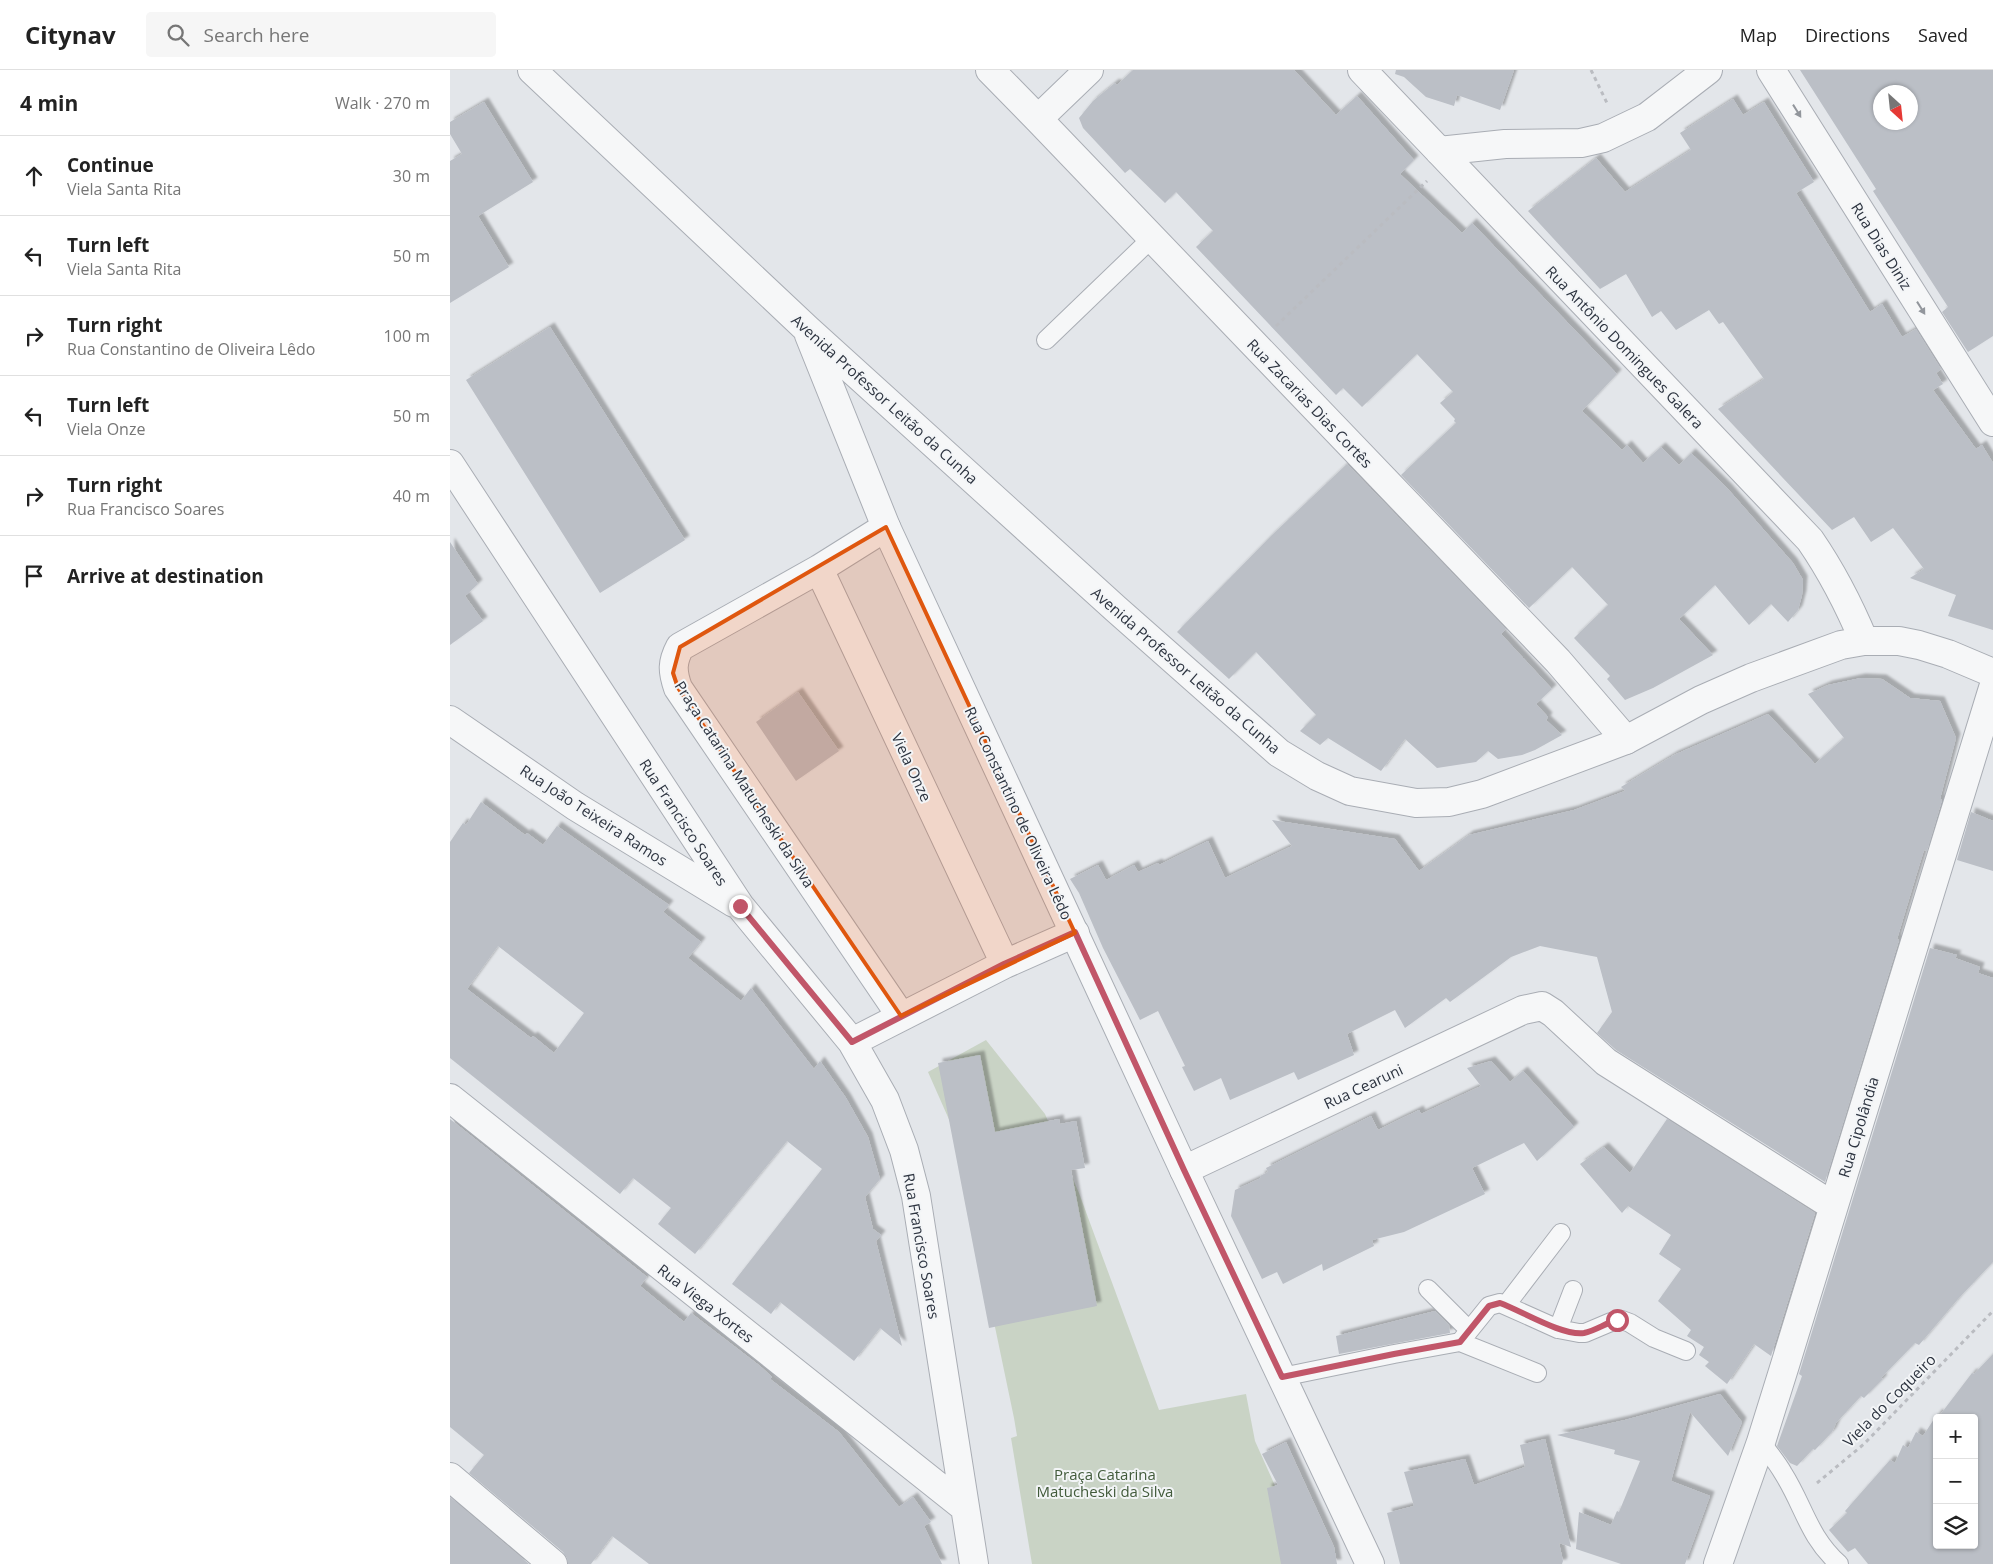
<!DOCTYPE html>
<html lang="en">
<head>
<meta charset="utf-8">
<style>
  :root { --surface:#fff; --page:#f6f6f6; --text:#222; --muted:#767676; --line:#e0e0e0 }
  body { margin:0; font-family:"Open Sans",sans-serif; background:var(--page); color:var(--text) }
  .controls { position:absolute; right:15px; bottom:15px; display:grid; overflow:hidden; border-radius:5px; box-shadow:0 1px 4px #0004 }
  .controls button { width:45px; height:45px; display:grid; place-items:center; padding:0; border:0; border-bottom:1px solid var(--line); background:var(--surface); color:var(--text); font:25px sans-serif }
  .compass { position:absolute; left:1423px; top:15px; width:45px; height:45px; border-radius:50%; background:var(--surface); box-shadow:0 1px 4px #0004; rotate:153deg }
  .stop { position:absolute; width:15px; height:15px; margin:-11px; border:4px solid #c15669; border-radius:50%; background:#fff }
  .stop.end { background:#c15669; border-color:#fff; box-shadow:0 1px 5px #0008 }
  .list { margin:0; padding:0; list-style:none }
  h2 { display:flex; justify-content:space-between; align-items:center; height:65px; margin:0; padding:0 20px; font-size:21px }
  h2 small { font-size:16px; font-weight:400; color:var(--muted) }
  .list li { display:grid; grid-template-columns:32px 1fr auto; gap:15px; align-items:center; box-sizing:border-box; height:80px; padding:0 20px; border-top:1px solid var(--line) }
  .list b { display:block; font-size:19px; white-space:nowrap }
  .list p { margin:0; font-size:16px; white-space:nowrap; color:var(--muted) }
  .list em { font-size:16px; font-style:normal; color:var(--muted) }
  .icon { flex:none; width:28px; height:28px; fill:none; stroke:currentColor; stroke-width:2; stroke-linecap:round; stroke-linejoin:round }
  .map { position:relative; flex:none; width:1543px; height:1494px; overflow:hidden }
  header { display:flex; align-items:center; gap:30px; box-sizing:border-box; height:70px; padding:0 25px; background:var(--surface); border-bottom:1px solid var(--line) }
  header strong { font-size:24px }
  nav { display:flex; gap:28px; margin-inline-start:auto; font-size:18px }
  .search { width:350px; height:45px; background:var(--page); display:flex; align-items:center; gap:12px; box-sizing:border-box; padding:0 18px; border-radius:5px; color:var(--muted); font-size:19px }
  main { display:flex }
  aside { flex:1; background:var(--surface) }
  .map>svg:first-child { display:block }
  .green { fill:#c9d3c5 }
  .building { fill:#bbbfc6; fill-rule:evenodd; filter:url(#shadow) }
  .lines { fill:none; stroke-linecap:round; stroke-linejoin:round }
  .service-casing { stroke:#a9adb4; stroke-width:20 }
  .minor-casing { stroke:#a9adb4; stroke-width:30 }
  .tertiary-casing { stroke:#a9adb4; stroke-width:30 }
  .path { stroke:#babcc1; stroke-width:3; stroke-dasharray:4 4; stroke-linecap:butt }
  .service { stroke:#f6f7f8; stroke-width:18 }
  .minor { stroke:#f6f7f8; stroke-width:28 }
  .tertiary { stroke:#f6f7f8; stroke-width:28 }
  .oneway { fill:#92969c }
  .route { stroke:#c15669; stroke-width:6 }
  .marked { fill:#df570f; fill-opacity:0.2; stroke:#df570f; stroke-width:4; stroke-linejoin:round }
  .labels { text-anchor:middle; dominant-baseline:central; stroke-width:4; stroke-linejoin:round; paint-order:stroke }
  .street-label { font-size:15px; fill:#2d3440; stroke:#f3f5f7 }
  .park-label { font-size:15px; fill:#425b3b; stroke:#f3f5f7 }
</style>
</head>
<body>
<header>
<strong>Citynav</strong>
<div class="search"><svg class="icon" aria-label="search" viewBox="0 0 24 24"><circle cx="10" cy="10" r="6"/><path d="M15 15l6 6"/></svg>Search here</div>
<nav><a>Map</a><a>Directions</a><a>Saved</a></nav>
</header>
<main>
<aside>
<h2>4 min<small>Walk · 270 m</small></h2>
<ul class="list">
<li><svg class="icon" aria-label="ahead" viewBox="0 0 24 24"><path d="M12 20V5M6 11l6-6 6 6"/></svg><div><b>Continue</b><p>Viela Santa Rita</p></div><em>30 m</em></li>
<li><svg class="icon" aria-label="left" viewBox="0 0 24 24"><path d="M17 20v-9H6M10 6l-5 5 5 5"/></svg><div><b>Turn left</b><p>Viela Santa Rita</p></div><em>50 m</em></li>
<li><svg class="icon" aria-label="right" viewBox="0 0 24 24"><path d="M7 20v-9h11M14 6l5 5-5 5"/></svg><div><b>Turn right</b><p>Rua Constantino de Oliveira Lêdo</p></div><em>100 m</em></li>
<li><svg class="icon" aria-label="left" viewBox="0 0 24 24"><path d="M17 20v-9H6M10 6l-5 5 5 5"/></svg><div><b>Turn left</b><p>Viela Onze</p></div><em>50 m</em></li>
<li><svg class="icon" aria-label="right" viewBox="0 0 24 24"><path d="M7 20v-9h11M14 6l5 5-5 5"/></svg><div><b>Turn right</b><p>Rua Francisco Soares</p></div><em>40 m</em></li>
<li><svg class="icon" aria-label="arrive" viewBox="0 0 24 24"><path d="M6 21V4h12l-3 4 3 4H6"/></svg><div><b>Arrive at destination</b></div></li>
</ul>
</aside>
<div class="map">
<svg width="1543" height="1494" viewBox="0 0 1543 1494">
  <defs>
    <filter id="shadow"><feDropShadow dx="4.5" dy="-4.5" stdDeviation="1" flood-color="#0004"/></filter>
  </defs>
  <rect width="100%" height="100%" fill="#e3e6ea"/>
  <!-- green -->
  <path class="green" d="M536 970 595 1044 629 1123 709 1340 796 1324 805 1371 860 1494H582L561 1368 567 1366 564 1348 507 1075 501 1054 478 1002Z"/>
  <!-- building -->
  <path class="building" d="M683 0H844L886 45 907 26 964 90 950 104 1012 163 1022 153 1167 304 1132 341 1172 380 1177 375 1193 393 1211 377 1229 395 1241 383 1277 418 1343 493 1353 510 1352 525 1348 540 1338 552 1321 534 1299 555 1265 515 1229 549 1263 585 1203 618 1175 630 1157 609 1160 606 1124 568 1158 535 1122 497 1079 538 951 405 1006 353 1004 351 1005 349 990 333 1003 322 967 284 912 337 893 318 886 325 746 177 763 161 744 141 726 122 715 133 680 99 675 103 633 58 629 48 643 31 665 13 667 15Z
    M946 0H1064L1050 40 1007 25 1004 36 976 27 954 7 945 4Z
    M1350 0H1543V266L1518 282 1492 242 1498 237 1423 121 1426 119ZM1430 22H1460V52H1430Z
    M1283 29 1293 45 1314 32 1364 112 1346 123 1420 242 1432 234 1452 267 1466 259 1491 299 1486 303 1493 314 1483 320 1526 379 1532 375 1543 393V560L1498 546 1506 525 1460 508 1474 499 1443 458 1421 472 1404 447 1382 460 1268 339 1314 309 1273 252 1269 254 1259 240 1226 260 1211 241 1202 247 1176 204 1150 219 1078 141 1146 88 1175 122 1241 80 1230 63Z
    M34 32 83 112 28 146 59 197 0 233V91L12 84 0 64V52Z
    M100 257 235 470 150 523 16 310Z
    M897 394 1056 559 1051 564 1102 619 1086 634 1098 647 1096 650 1112 665 1085 680 1072 685 1048 689 1038 681 1026 692 987 698 955 669 931 701 878 668 870 675 850 661 866 645 806 582 779 609 727 562 821 466Z
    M0 472 28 514 15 526 33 551 0 575Z
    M1411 608 1432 609 1460 628 1490 631 1506 668 1490 729 1492 730 1477 781 1474 780 1466 806 1447 869 1449 870 1375 1112 1166 980 1147 963 1162 942 1147 887 1090 876 1061 887 1000 932 996 928 955 958 945 940 897 964 904 985 848 1010 844 1002 780 1030 771 1008 744 1021 732 997 735 996 708 941 690 950 653 878 629 823 620 809 648 795 656 810 684 795 688 802 708 793 709 795 758 771 775 808 842 776 822 750 945 769 969 801 1019 765 1124 740 1175 721 1171 717 1224 685 1318 644 1365 694 1394 668 1358 624 1378 615Z
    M348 622 389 681 346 711 306 652Z
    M31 732 75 765 77 763 93 775 107 756 219 835 213 842 251 872 238 888 291 931 301 918 364 999 370 991 396 1028 418 1067 430 1109 415 1127 423 1159 431 1165 426 1171 452 1276 430 1258 404 1291 330 1232 321 1244 282 1214 372 1099 337 1071 245 1184 208 1154 221 1138 183 1108 170 1124 0 988V772L13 753 16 755ZM48 876 134 943 104 983 83 966 81 968 17 919Z
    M1521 742 1543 751V801L1507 790Z
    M1480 878 1507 885 1505 888 1530 897 1528 903 1543 908V1192L1508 1229 1469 1275 1465 1273 1431 1308 1433 1309 1414 1328 1411 1326 1386 1353 1382 1362 1365 1380 1363 1379 1347 1396 1340 1393 1327 1376 1352 1306 1349 1304Z
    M530 985 545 1062 609 1049 610 1054 626 1051 635 1098 621 1100 647 1236 539 1258 488 993Z
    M1041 991 1060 1012 1073 1001 1124 1057 1087 1091 1074 1073 1022 1098 1035 1124 954 1162 922 1170 924 1176 873 1201 872 1194 833 1214 827 1202 812 1209 781 1146 785 1120 811 1108 810 1106 818 1102 816 1098 921 1046 928 1060 969 1040 971 1044 1031 1016 1017 998Z
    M0 1049 197 1207 190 1216 234 1252 241 1243 310 1296 322 1307 320 1309 389 1362 449 1437 463 1427 481 1452 474 1456 492 1494H199L162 1466 141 1494H118L117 1488 113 1482 19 1403 34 1385 0 1357Z
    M1217 1049 1365 1143 1321 1286 1304 1274 1277 1314 1255 1296 1259 1292 1249 1285 1254 1277 1237 1266 1241 1260 1208 1231 1231 1199 1209 1184 1221 1165 1178 1136 1172 1143 1130 1094 1154 1077 1180 1103Z
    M985 1241 999 1255 1000 1263 889 1284 886 1266Z
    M1543 1284V1494H1418L1405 1478 1398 1482 1379 1460 1397 1443 1395 1441 1440 1390 1445 1393 1453 1375 1458 1378 1466 1362 1473 1366 1488 1343 1490 1345 1522 1303 1524 1304ZM1487 1348H1524V1475H1487Z
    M1270 1324 1292 1352 1278 1386 1240 1342 1221 1411 1260 1426 1235 1494H1171L1126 1479 1129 1442 1161 1455 1167 1441 1169 1442 1190 1391 1164 1384 1165 1380 1107 1365 1175 1350Z
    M1095 1369 1121 1477 1109 1473 1113 1491 1112 1494H950L937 1443 964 1436 954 1402 1015 1389 1024 1415 1075 1397 1070 1375Z
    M836 1372 884 1477 887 1494H831L817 1418 828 1415 812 1384Z
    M0 1427 79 1494H0Z"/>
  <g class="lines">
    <defs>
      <path id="service" d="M596 270 702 168
        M978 1219 1019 1260
        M1056 1235 1111 1163
        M1108 1259 1123 1220
        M1010 1272 1087 1303
        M832 1307 944 1284 1010 1272 1039 1236 1050 1233 1108 1259 1129 1263H1135L1161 1252 1172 1250 1180 1253 1204 1268 1236 1281
        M1311 1372C1318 1382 1327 1392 1333 1403 1354 1436 1358 1466 1389 1494"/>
      <path id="minor" d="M540 0 588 49 1108 591 1176 670
        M912 0 1360 470C1382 502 1399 535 1414 571
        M1321 0 1543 352
        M588 49 639 0
        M989 81 1055 74 1131 73 1153 68 1197 47 1258 0
        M0 394 290 836 402 972 435 1030 454 1080 466 1126 524 1494
        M436 457 369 499 230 577C222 592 222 601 228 618L451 946
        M369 499 555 894
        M0 650 125 736 284 833
        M402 972 555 894 625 863
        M0 1028 514 1437
        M734 1100 1073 940 1092 936 1103 943 1156 992 1383 1136
        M0 1407 103 1494
        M1268 1494 1311 1372 1335 1295 1543 618"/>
      <path id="tertiary" d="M82 0 357 259 666 539 829 683 867 706 900 721 966 733 999 732 1032 724 1176 670 1251 630 1301 608 1391 575 1414 571H1449L1469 575 1498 584 1543 603
        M359 265 436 457 734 1100 920 1494"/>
    </defs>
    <!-- service casing -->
    <use href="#service" class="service-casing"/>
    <!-- minor casing -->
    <use href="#minor" class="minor-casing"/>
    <!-- tertiary casing -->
    <use href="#tertiary" class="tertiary-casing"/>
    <!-- path -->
    <path class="path" d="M1141 0 1157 33
      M826 256 977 111
      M1367 1413 1414 1374 1543 1241"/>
    <!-- service -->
    <use href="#service" class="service"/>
    <!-- minor -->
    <use href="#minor" class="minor"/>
    <!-- tertiary -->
    <use href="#tertiary" class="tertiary"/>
  </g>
  <!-- one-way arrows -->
  <defs><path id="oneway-solid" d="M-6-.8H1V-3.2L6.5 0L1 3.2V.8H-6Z" transform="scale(1.25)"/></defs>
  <g class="oneway">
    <use href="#oneway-solid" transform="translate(1347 41) rotate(58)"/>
    <use href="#oneway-solid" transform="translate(1471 238) rotate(58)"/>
  </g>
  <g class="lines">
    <!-- route -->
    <path class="route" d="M290 836 402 972 554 894 625 862 734 1100 832 1307 944 1284 1010 1272 1039 1236 1050 1233C1072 1241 1112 1266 1134 1263 1145 1261 1156 1253 1167 1250"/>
  </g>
  <!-- marked area -->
  <path class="marked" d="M436 457 625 863 451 946 228 618 223 603 230 577Z"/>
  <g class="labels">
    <!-- street labels -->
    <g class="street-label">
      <text transform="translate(1432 176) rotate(58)">Rua Dias Diniz</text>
      <text transform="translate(1175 277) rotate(46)">Rua Antônio Domingues Galera</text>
      <text transform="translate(435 329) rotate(42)">Avenida Professor Leitão da Cunha</text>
      <text transform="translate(860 333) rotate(46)">Rua Zacarias Dias Cortês</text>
      <text transform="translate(736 600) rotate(41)">Avenida Professor Leitão da Cunha</text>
      <text transform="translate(462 697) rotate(65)">Viela Onze</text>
      <text transform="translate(295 714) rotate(57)">Praça Catarina Matucheski da Silva</text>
      <text transform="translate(569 743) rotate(65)">Rua Constantino de Oliveira Lêdo</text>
      <text transform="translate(144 745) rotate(33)">Rua João Teixeira Ramos</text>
      <text transform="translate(234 752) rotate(57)">Rua Francisco Soares</text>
      <text transform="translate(913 1016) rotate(-25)">Rua Cearuni</text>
      <text transform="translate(1408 1057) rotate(-73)">Rua Cipolândia</text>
      <text transform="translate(472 1176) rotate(80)">Rua Francisco Soares</text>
      <text transform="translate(256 1233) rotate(38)">Rua Viega Xortes</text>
      <text transform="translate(1439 1330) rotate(-45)">Viela do Coqueiro</text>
    </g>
    <!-- park labels -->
    <g class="park-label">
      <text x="655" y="1404">Praça Catarina<tspan x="655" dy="17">Matucheski da Silva</tspan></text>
    </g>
  </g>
</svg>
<div class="controls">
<button>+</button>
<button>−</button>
<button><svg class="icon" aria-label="layers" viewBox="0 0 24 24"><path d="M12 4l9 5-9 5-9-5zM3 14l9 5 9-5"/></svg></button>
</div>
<svg class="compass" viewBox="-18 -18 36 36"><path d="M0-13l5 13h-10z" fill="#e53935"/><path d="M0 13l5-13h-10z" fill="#767676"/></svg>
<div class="stop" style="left:1167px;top:1250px"></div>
<div class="stop end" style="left:290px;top:836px"></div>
</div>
</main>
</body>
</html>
